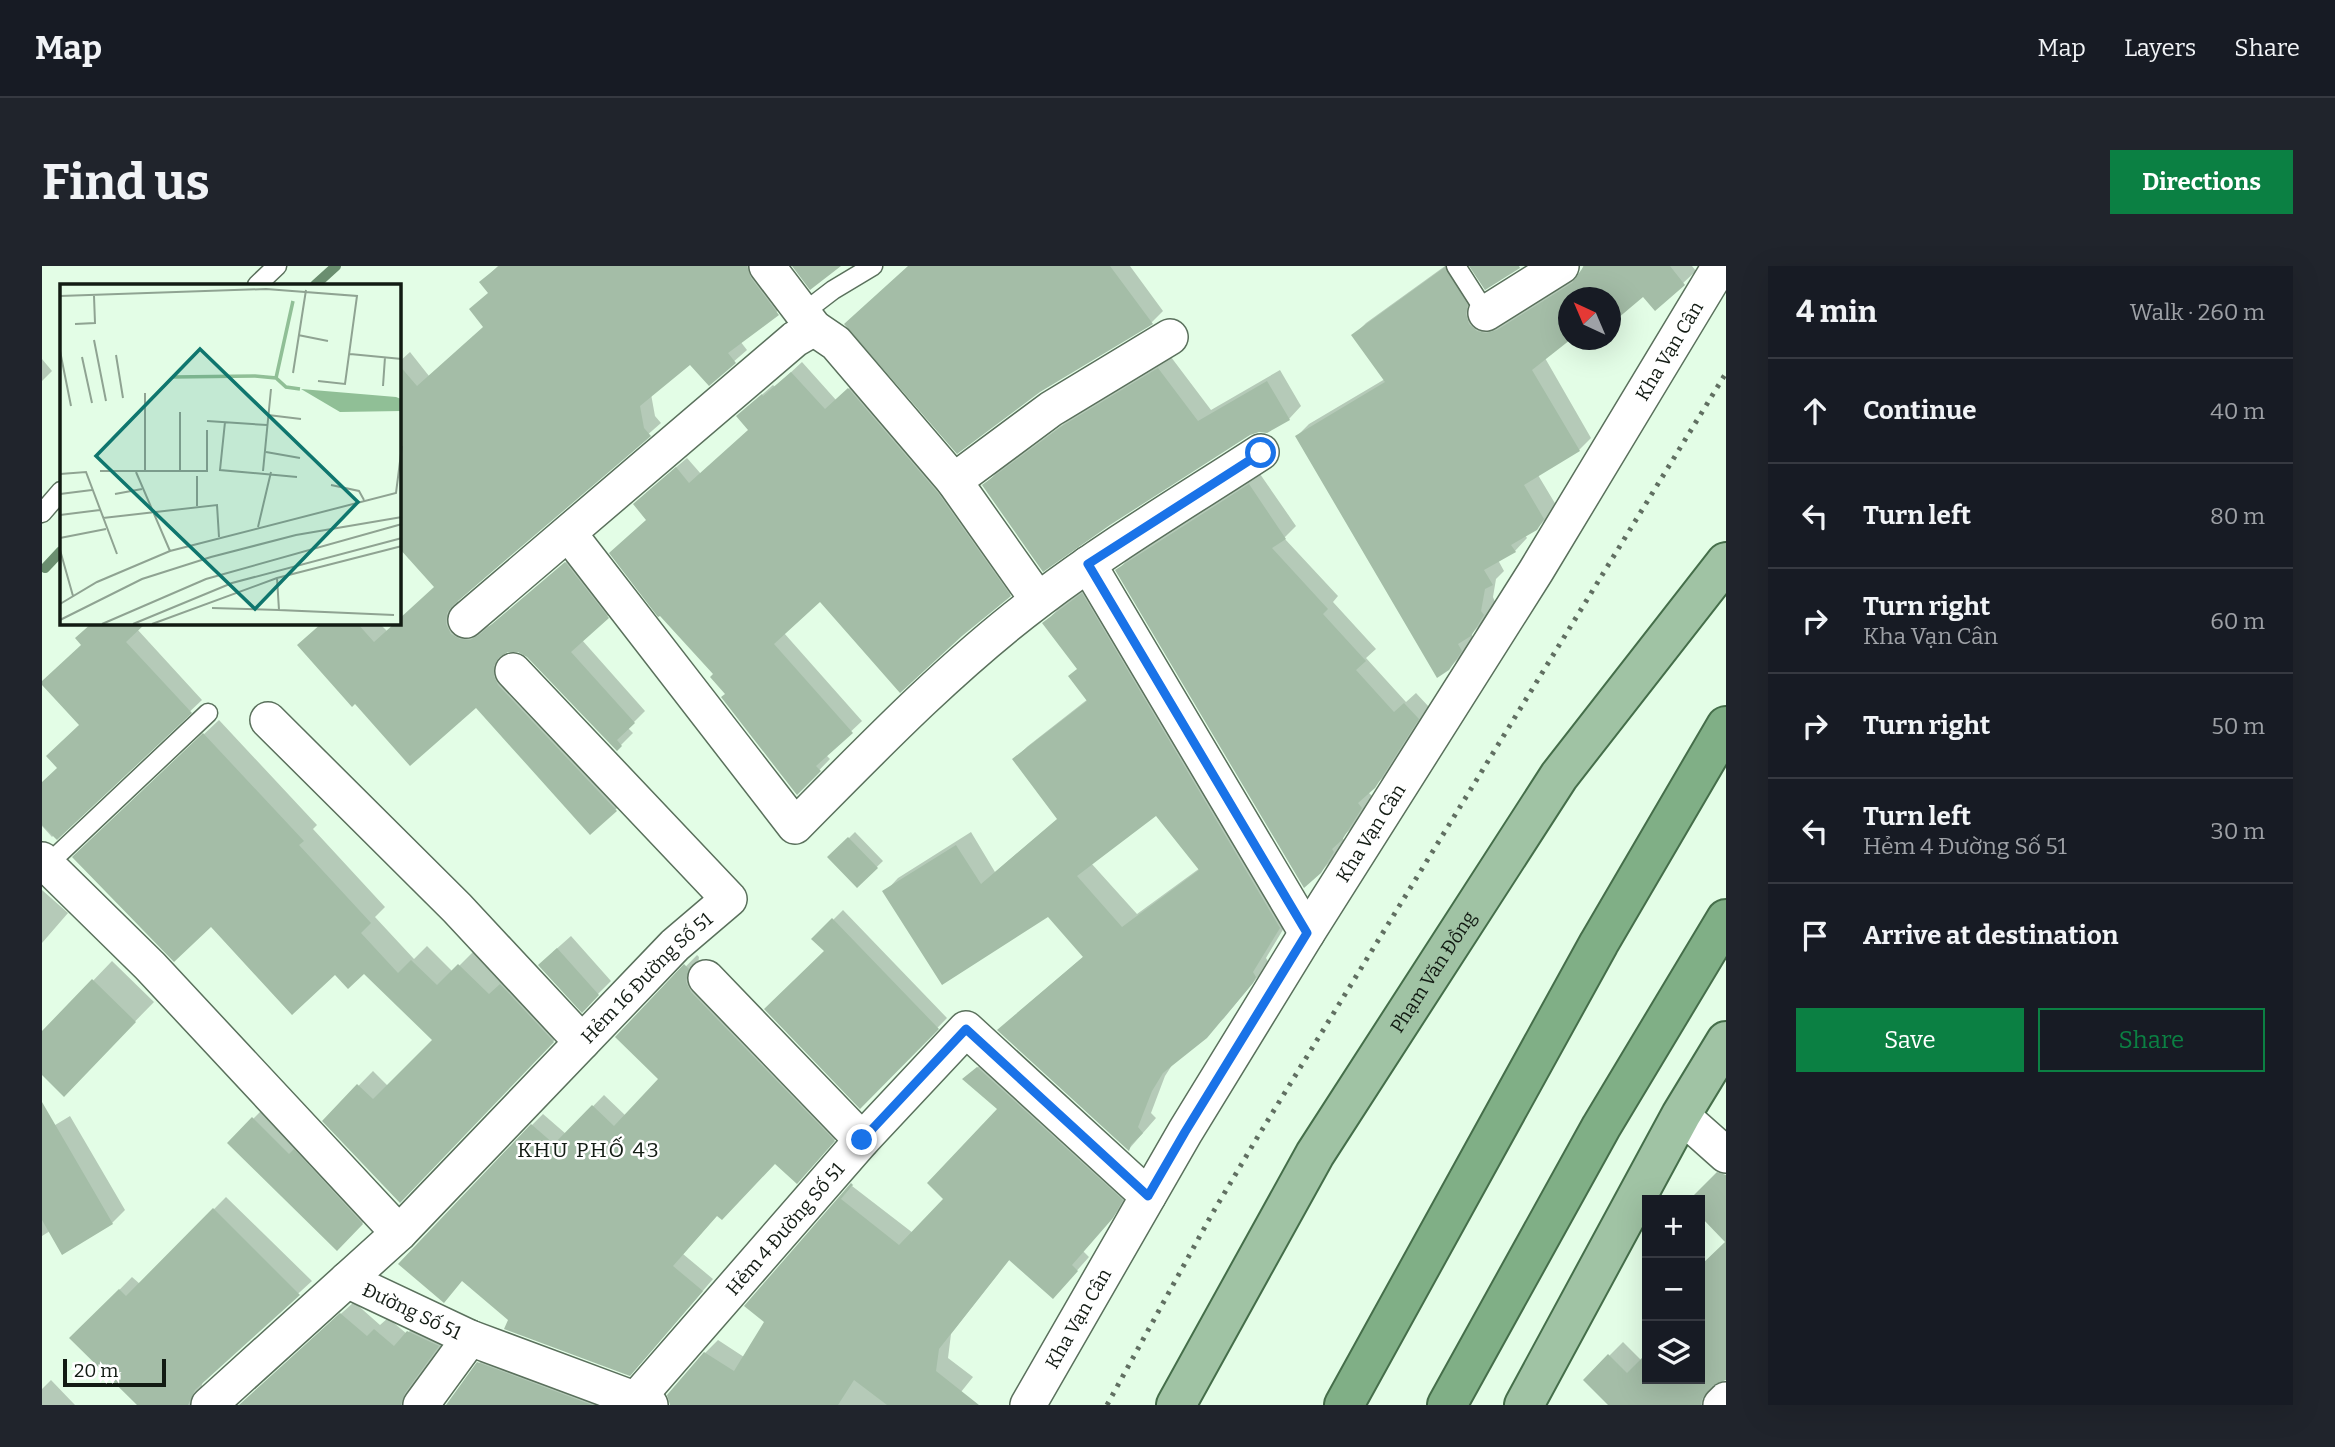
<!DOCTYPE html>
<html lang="en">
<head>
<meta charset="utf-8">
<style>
  :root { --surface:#171b24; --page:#20242c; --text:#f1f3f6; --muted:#9ea1a6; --line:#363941; --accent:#0b8043 }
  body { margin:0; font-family:Bitter,serif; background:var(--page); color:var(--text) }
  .controls { position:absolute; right:21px; bottom:21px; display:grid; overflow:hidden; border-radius:0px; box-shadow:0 7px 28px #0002 }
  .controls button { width:63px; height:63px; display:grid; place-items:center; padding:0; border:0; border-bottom:2px solid var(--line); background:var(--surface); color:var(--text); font:35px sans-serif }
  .compass { position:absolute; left:1516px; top:21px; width:63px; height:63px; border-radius:50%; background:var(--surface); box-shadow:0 7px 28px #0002; rotate:316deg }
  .scale { position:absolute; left:21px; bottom:18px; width:103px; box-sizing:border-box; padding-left:7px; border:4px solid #121b13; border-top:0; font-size:19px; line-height:24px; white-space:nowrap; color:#121b13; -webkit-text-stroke:5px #fff; paint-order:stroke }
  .stop { position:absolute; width:21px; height:21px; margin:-16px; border:5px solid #1a73e8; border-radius:50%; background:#fff }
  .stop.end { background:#1a73e8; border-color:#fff; box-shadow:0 2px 7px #0008 }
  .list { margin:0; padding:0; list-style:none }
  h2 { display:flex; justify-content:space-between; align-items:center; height:91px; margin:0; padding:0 28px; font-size:30px }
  h2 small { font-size:23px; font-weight:400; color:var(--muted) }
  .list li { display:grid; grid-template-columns:46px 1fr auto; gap:21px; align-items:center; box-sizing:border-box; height:105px; padding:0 28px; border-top:2px solid var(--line) }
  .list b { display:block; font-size:26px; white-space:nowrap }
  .list p { margin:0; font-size:23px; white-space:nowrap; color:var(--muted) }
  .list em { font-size:23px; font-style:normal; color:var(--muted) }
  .actions { display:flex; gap:14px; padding:21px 28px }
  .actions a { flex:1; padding:16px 0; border:2px solid var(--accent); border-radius:0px; text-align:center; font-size:24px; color:var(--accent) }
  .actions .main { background:var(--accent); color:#fff }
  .icon { flex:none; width:38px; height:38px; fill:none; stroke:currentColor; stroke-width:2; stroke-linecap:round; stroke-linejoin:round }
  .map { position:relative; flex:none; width:1684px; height:1139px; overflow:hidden; border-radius:0px }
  header { display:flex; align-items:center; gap:42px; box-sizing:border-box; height:98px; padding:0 35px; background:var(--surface); border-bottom:2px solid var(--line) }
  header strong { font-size:33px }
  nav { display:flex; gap:38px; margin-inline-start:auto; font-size:24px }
  .intro { display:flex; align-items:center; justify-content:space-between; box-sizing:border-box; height:168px; padding:0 42px }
  h1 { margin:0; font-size:49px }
  .button { padding:18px 32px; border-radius:0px; background:var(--accent); color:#fff; font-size:24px; font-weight:700 }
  main { display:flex; gap:42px; padding:0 42px }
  aside { flex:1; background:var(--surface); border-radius:0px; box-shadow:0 7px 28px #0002 }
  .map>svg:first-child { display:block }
  .shadow { fill:#0003; fill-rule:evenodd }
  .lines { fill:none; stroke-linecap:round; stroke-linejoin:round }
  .stream { stroke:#6a8e6f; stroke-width:10 }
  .building { fill:#a4bda7; fill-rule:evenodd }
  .service-casing { stroke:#5a705c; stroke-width:21 }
  .minor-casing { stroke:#5a705c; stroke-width:38 }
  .primary-casing { stroke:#456e4a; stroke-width:42 }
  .trunk-casing { stroke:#456e4a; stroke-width:42 }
  .service { stroke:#fff; stroke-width:18 }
  .minor { stroke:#fff; stroke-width:35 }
  .primary { stroke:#a0c3a4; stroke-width:38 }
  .trunk { stroke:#80af86; stroke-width:38 }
  .rail { stroke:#606f61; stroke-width:5; stroke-dasharray:3.5 7; stroke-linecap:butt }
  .route { stroke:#1a73e8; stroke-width:9 }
  .labels { text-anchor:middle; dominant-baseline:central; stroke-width:5; stroke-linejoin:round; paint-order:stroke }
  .street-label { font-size:19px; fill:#121b13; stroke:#fff }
  .neighbourhood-label { font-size:21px; letter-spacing:2px; fill:#121b13; stroke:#fff }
  .inset-river { fill:none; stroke:#90bf96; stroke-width:3.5 }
  .inset-road { fill:none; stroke:#8fa392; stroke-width:2 }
  .view { fill:#0f766e; fill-opacity:0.15; stroke:#0f766e; stroke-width:3.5 }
  .inset-edge { fill:none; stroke:#121b13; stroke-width:3.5 }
</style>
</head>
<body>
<header>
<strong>Map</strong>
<nav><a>Map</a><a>Layers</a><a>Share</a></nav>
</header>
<div class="intro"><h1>Find us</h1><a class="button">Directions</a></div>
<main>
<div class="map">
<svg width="1684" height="1139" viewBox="0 0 1684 1139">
  <rect width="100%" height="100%" fill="#e3fde6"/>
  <!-- shadow -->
  <path class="shadow" d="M456 0H720L747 36 698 75 705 84 667 117 648 97 609 128 613 150 619 157 416 335 415 346 430 362 441 363 451 358 536 286 577 339 540 374 603 445 586 462 591 467 575 483 486 389 477 384H465L463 387V398L586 532 548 567 434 439 281 357H337L345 365 357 357V354L394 321 357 279V96L368 86 387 110 443 61 447 26 439 16Z
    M867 0H1088L1121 45 1110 56 998 124Z
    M1403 0H1421L1457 55 1469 52 1539 9 1541 0H1650L1654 5 1613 43 1602 29 1568 56V32H1526L1503 92 1549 172 1537 184 1496 209 1514 239 1507 250 1494 263 1483 269 1485 272 1473 285 1456 294 1462 305 1454 313 1451 331 1453 336 1441 356 1429 368 1431 371 1419 390 1406 403 1255 170 1267 158 1343 113 1312 69 1324 57Z
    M1129 91 1169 144 1238 104 1259 140 1247 153 1217 164 942 220 954 207 1035 148Z
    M0 93 10 105 0 115Z
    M760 96 794 134 818 113 978 318 968 329 779 334 742 367 820 455 784 489 788 493 755 527 673 408 606 253 604 227 645 192 659 208 708 163 707 140 731 119 733 121Z
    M1218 208 1254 260 1242 272 1296 330 1291 336 1334 383 1324 392 1364 436 1374 427 1387 441 1344 509 1326 526 1330 530 1311 561 1300 571 1302 574 1290 594 1278 606 1075 305 1086 293Z
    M1054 315 1251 647 1224 692 1227 697 1224 701 1182 752 1132 796 1123 810 1109 847 1114 852 1087 883 971 751 1042 690 1007 649 843 626 856 612 929 566 953 606 1017 552 972 493 986 480 1046 433 1037 402 1003 357 1016 343ZM1114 547 1158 602 1095 648 1049 597Z
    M51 357H102L95 363 160 434 15 572 12 569 10 571 0 560V518L17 502 39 459 41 378Z
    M177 454 275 559 271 563 343 641 333 651 372 693 385 680 411 706 432 685 526 760 372 920 282 855 331 805 346 820 392 774 322 706 294 707 169 659 47 576Z
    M813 566 841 595 815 620 788 591Z
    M0 624 26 647 0 677Z
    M801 644 905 752 818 841 784 685 772 673Z
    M529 670 569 715 540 744 511 686Z
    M655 689 657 691 655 704 802 863 766 905 734 895 676 948 641 988 671 1013 599 1097 468 1053 490 859 501 848 524 868 562 829 584 850 619 813 575 771Z
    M70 695 112 736 22 828 0 807V768Z
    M949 789 1092 921 1083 937 1041 985 1047 991 1023 1018 968 993 909 1068 906 1092 931 1111 911 1136 915 1139H629L663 1087 676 1074 702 1091 724 1056 704 1040 817 912 810 920 871 967 904 933 958 843 923 813Z
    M230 834 339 938 295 983 187 877Z
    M28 850 83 944 70 957 21 986 8 965 0 970V867Z
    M184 931 270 1015 164 1112 160 1118 159 1129 164 1139H97L30 1072 90 1011 98 1018Z
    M1684 977 1673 1129 1662 1139H1569L1543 1114 1581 1076 1600 1095 1605 1089V1113H1658V1038L1668 1028 1658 1018V1003Z
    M312 1036 338 1059 346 1052 365 1068 379 1053 408 1067 375 1113 371 1122 376 1139H198Z
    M449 1085 586 1139H406L437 1097Z
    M9 1114 33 1139H0V1123Z"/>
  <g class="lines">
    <!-- stream -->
    <path class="stream" d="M273 19 294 0
      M3 302 19 285"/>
  </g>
  <!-- building -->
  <path class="building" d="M457 0H705L709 12 737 49 686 87 694 97 667 120 648 99 598 140 602 162 609 170 411 339 405 347 404 358 409 368 418 373 428 374 437 369 523 296 567 352 529 386 593 457 575 474 580 480 575 485 485 391 476 386H466L457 391 452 400V410L456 419 575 545 548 569 434 442 368 500 313 438 310 441 255 379 280 357H315L332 376 353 357H357V353L392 321 357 282V99L375 120 441 61 427 43 446 27 437 16Z
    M750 0H799L768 24Z
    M866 0H1068L1111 58 998 126 915 188 802 58Z
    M1427 0H1477L1478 2 1443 24Z
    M1542 0H1628L1643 19 1613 45 1601 31 1569 58V32H1527V74H1528L1490 104 1538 185 1482 219 1502 253 1495 264 1469 279 1474 286 1442 304 1451 319 1443 323 1439 345 1442 349 1429 370 1416 378 1420 385 1407 404 1395 412 1253 170 1343 116 1309 69 1403 1 1426 39 1424 48 1427 58 1435 65 1444 67 1455 64 1530 17Z
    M1116 102 1156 155 1225 115 1248 154 1225 167 1217 166 1208 169 1068 259 1001 306 940 219 1020 160Z
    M749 106 783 143 806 122 896 227 969 330 920 370 858 427 778 336 732 378 811 467 774 500 779 505 755 529 679 431 683 428 668 411 671 408 618 350 616 351 567 287 604 254 591 238 634 201 647 217 706 164 694 150 720 128 721 130Z
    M1207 218 1244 273 1230 282 1286 343 1281 348 1324 395 1314 404 1352 446 1362 437 1377 453 1333 522 1316 537 1320 542 1300 574 1290 583 1292 586 1279 607 1262 622 1073 304Z
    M1040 327 1238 662 1211 706 1214 711 1211 717 1165 772 1121 807 1110 825 1096 861 1101 867 1089 879 1087 885 955 764 1041 691 1006 651 900 719 840 625 914 579 939 618 1015 553 970 493 1045 435 1026 410 1035 403 1000 357ZM1114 550 1157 604 1080 661 1035 610Z
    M50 357H104L84 376 150 447 15 574 0 559V516L15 502 4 490 37 459 0 419V415L39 379 33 372Z
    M161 467 262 575 257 579 329 657 319 667 356 707 369 694 395 719 416 698 447 728 458 718 512 776 358 937 280 855 315 818 331 833 390 774 322 708 306 723 293 709 250 749 169 661 132 696 30 591Z
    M806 571 836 602 815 622 785 591Z
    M790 652 897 763 818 843 722 743 782 685 769 673Z
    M515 682 557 729 540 747 496 699Z
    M642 698 647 703 644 716 649 726 793 875 755 918 733 898 680 954 675 950 631 1000 661 1025 588 1110 462 1063 466 1054 420 1015 402 1037 356 998 489 858 512 878 550 839 572 860 616 813 573 771Z
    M50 713 94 756 22 831 0 809V765Z
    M935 801 1081 934 1071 952 1030 999 1036 1005 1011 1033 967 994 897 1083 894 1105 937 1139H845L812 1114 796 1139H628L625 1129 662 1086 692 1105 722 1056 702 1040 809 917 811 919 799 933 857 979 901 933 885 917 955 843 920 813Z
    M0 836 71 958 20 989 0 954Z
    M210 851 247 888 252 883 321 958 295 985 185 877Z
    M1675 906 1684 909V1114L1670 1120 1660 1133 1659 1139H1566L1541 1114 1566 1088 1585 1107 1605 1087V1113H1658V1000L1683 976 1658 950V934H1647Z
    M171 942 258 1029 153 1124 146 1139H95L27 1072 77 1023 84 1030Z
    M298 1047 325 1070 332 1063 352 1080 365 1065 397 1080 363 1127 359 1139H197Z
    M435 1096 550 1139H404Z"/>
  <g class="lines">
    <defs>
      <path id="service" d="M1414 0 1444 47
        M215 19 235 0
        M761 47 791 24 831 0
        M0 247 19 225
        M5 599 166 447"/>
      <g id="minor">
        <path d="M725 0 772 62 794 77 912 215 996 334"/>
        <path d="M1444 47 1519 0"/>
        <path d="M912 215 1009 143 1128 71"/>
        <path d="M527 268 753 560C831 481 909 400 998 333 1068 280 1145 234 1219 186"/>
        <path d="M1046 298 1265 667"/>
        <path d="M424 354 753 73 772 62"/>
        <path d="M226 454 415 642 540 776"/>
        <path d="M0 594 108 700 357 967"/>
        <path d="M664 712 820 874"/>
        <path d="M1639 849 1684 889"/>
        <path id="s1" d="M305 1014 428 1072 608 1139"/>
        <path id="s2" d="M167 1139 357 967 633 679 687 633 471 405"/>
        <path d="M379 1139 428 1072"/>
        <path id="s3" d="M589 1139 820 874 924 763 1106 930"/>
        <path id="s4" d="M986 1139 1143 866 1265 667 1494 305 1678 0"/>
        <path d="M1679 1139 1684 1134"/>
      </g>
      <g id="primary">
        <path id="s5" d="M1134 1139 1273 888 1517 510 1684 296"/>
        <path d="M1482 1139 1639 849 1684 775"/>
      </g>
      <path id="trunk" d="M1302 1139 1557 677 1684 460
        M1405 1139 1559 861 1684 653"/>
    </defs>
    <!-- service casing -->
    <use href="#service" class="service-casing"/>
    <!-- minor casing -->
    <use href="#minor" class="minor-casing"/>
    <!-- primary casing -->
    <use href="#primary" class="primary-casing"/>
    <!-- trunk casing -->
    <use href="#trunk" class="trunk-casing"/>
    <!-- service -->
    <use href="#service" class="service"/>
    <!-- minor -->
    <use href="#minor" class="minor"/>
    <!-- primary -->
    <use href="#primary" class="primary"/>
    <!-- trunk -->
    <use href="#trunk" class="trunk"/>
    <!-- rail -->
    <path class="rail" d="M1065 1139 1170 948 1215 872 1684 107"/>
  </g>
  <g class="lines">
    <!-- route -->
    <path class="route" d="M820 874 924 763 1106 930 1143 866 1265 667 1046 298 1219 187"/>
  </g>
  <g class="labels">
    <!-- street labels -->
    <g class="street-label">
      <text stroke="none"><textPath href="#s4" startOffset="1234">Kha Vạn Cân</textPath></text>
      <text stroke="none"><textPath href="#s4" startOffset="667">Kha Vạn Cân</textPath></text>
      <text stroke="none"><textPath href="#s5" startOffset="504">Phạm Văn Đồng</textPath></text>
      <text stroke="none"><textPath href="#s2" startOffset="612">Hẻm 16 Đường Số 51</textPath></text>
      <text stroke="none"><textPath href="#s3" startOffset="234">Hẻm 4 Đường Số 51</textPath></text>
      <text stroke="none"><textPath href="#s1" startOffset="72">Đường Số 51</textPath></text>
      <text stroke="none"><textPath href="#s4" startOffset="100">Kha Vạn Cân</textPath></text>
    </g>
    <!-- neighbourhood labels -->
    <g class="neighbourhood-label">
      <text x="547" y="884">KHU PHỐ 43</text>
    </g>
  </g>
  <!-- overview -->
  <g transform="translate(18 18)">
    <rect width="341" height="341" fill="#e3fde6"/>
    <path d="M241 105 336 113 341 115V127L280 128Z" fill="#90bf96"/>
    <path class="inset-river" d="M112 93 195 92 216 94 226 103 240 105M216 94 233 17"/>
    <path class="inset-road" d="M0 12 206 5 297 12 285 100 258 97M15 40 35 39 34 12M238 51 268 57M34 56 46 117M0 67 11 122M290 70 342 75M56 71 63 114M22 73 32 119M233 89 246 6M323 102 325 73M85 109V188M120 128V187M208 131 241 135M147 137 207 141M165 138 160 186 237 193M206 168 240 174M40 187H147V146M203 187 211 105M76 188 110 267M0 190 26 188 57 270M137 192V222M271 201 299 207 304 216M0 210 32 206M55 210 82 205M0 231 40 226M43 234 157 221 159 253M198 243 211 188M0 254 46 245M0 266 13 312M217 294 219 326 334 331M0 320 37 298 110 267 336 209 342 162M152 324 219 326M0 336 82 295 151 273 236 251 342 233M42 340 146 295 342 240M73 340 172 299 342 254M92 340 217 294 342 262"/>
    <path class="view" d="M140 65 298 218 195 325 36 172Z"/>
    <rect width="341" height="341" class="inset-edge"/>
  </g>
</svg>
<div class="controls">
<button>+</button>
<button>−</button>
<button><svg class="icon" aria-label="layers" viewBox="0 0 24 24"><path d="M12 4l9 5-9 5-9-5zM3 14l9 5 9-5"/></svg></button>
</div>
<svg class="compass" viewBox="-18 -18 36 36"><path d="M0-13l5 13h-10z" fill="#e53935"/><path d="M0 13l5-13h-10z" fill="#9ea1a6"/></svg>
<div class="scale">20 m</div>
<div class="stop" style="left:1219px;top:187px"></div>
<div class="stop end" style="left:820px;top:874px"></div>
</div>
<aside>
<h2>4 min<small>Walk · 260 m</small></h2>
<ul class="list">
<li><svg class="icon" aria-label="ahead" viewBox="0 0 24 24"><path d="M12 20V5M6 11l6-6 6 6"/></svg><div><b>Continue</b></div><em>40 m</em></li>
<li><svg class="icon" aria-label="left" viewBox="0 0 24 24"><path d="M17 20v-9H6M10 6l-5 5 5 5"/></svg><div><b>Turn left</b></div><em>80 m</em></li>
<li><svg class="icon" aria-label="right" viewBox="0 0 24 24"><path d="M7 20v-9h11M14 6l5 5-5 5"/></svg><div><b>Turn right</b><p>Kha Vạn Cân</p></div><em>60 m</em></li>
<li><svg class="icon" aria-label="right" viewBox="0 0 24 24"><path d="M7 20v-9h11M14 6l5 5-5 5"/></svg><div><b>Turn right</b></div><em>50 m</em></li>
<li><svg class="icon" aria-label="left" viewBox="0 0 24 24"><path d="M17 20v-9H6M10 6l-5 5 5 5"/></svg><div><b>Turn left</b><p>Hẻm 4 Đường Số 51</p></div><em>30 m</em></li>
<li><svg class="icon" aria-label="arrive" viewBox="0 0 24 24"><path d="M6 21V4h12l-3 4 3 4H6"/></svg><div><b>Arrive at destination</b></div></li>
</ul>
<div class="actions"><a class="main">Save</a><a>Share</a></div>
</aside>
</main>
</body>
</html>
